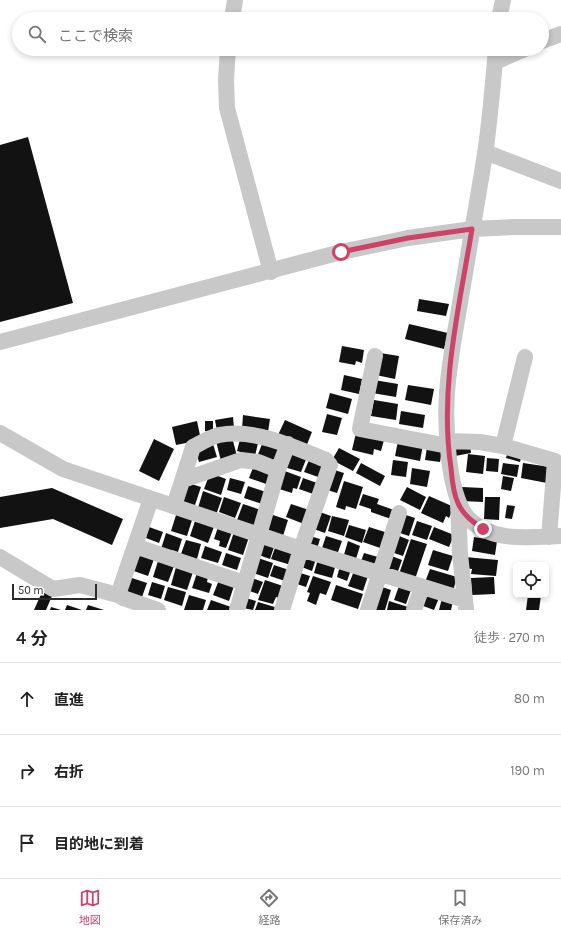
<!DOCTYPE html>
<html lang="ja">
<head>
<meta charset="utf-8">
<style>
  :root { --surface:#fff; --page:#f6f6f6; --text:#222; --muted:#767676; --line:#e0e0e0; --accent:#ce4268 }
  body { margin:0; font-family:Karla,"Noto Sans JP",sans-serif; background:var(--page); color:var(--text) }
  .controls { position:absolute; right:12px; bottom:12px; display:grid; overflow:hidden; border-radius:6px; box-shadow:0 2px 6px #0003 }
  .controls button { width:36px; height:36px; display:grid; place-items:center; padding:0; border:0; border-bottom:1px solid var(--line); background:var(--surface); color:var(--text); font:20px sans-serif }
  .scale { position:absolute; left:12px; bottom:10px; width:85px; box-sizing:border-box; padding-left:4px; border:2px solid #2b2b2b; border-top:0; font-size:11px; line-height:14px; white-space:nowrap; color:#2b2b2b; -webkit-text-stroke:3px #fff; paint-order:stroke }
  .stop { position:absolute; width:12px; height:12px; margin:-9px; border:3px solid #ce4268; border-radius:50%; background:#fff }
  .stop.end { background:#ce4268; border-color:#fff; box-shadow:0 1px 4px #0008 }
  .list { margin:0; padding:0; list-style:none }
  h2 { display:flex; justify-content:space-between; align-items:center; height:52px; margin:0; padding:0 16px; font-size:17px }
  h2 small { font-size:13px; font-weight:400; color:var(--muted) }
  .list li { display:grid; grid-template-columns:26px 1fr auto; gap:12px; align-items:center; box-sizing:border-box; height:72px; padding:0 16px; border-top:1px solid var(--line) }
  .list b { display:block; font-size:15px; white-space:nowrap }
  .list em { font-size:13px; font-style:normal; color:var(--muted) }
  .icon { flex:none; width:22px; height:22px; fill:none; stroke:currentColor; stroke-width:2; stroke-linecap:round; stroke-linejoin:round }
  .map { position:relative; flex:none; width:561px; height:610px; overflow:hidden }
  .search { position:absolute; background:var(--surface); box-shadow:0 2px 6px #0003; left:12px; right:12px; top:12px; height:44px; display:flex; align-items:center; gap:10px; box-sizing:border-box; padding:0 14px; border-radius:22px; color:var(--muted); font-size:15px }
  .sheet { height:268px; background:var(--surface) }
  nav { display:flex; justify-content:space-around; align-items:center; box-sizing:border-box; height:56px; border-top:1px solid var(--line); background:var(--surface); font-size:11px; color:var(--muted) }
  nav a { display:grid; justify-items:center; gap:2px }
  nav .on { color:var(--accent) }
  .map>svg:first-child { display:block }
  .building { fill:#121212 }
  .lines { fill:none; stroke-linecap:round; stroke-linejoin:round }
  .minor { stroke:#c8c8c8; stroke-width:16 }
  .route { stroke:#ce4268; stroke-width:5 }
</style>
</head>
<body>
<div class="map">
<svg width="561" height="610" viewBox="0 0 561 610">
  <rect width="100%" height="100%" fill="#fff"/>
  <!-- building -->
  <path class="building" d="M28 137 73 303 0 322V145Z
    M419 299 449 304 446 316 417 311Z
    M409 324 448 333 444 349 405 339Z
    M342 346 364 350 362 363 356 361 355 365 339 362Z
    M380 353 399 356 395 379 376 375Z
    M344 375 362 379 359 394 341 390Z
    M374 380 398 384 396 397 372 393Z
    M408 385 434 389 431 405 405 400Z
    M330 393 352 399 348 414 326 408Z
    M374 400 398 404 396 420 371 416Z
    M401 411 425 415 423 428 399 424Z
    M327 414 342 418 337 435 322 432Z
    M243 415 270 419 268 432 242 429Z
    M233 417 234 428 217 431 215 420Z
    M285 420 312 432 306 447 278 435Z
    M197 421 201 440 176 445 172 427Z
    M205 421H213V431H205Z
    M356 433 384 440 381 451 374 449 373 455 352 450Z
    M232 437 237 456 221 461 216 441Z
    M154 439 174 449 159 481 139 471Z
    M240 439 258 443 255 456 237 451Z
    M398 441 423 445 420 461 395 456Z
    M470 443 471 453 455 456 453 445Z
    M213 444 217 457 199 462 195 449Z
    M262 444 281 450 277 463 257 457Z
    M427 447 442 450 440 462 425 460Z
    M339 448 360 459 353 471 332 460Z
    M290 451 307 457 301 472 284 467Z
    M508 451 522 454 520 462 506 458Z
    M468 454 485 456 483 474 466 472Z
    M487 458 499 459 498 472 486 471Z
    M309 460 325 466 321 478 304 472Z
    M393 460 408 462 406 477 391 475Z
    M361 463 385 476 380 486 356 473Z
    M503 463 519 465 517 477 501 474Z
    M523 463 550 467 547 483 521 478Z
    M254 465 273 471 269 485 249 478Z
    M412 468 430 471 427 487 410 484Z
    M331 469 344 473 337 493 324 489Z
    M282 470 301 477 297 489 293 488 292 493 276 488Z
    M210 473 226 479 221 495 204 489Z
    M503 476 514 478 511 491 501 489Z
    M230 478 245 482 241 494 227 490Z
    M303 478 320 484 316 495 299 489Z
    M344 481 363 487 356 509 346 506 345 510 336 507Z
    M185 482 201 487 194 508 178 503Z
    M248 486 266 492 262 504 244 498Z
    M407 487 426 497 420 510 400 500Z
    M462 487 483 488V502L462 501Z
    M52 488 123 519 112 545 53 519 0 528V497Z
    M203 491 222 498 216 515 198 508Z
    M363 494 379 499 377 504 394 510 391 519 371 512V509L359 505Z
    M429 496 454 507 449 518 446 516 443 523 421 513Z
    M224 497 241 503 235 518 219 512Z
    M485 497H500L499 520 484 519Z
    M243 504 261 510 255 527 237 520Z
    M291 504 309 510 304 524 286 517Z
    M507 505 515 506 512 519 505 518Z
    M317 511 331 516 325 533 311 528Z
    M177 512 193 517 187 536 171 531Z
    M270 514 288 520 283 536 265 530Z
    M403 514 415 518 409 536 397 532Z
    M332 516 349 520 344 536 328 531Z
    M196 518 215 524 208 543 190 536Z
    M417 521 432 526 427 540 412 535Z
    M349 525 366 530 362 543 345 537Z
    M149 527 163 532 159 543 146 538Z
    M218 527 232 532 226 548 219 546 220 541 214 539Z
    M369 527 388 533 383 549 363 542Z
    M434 527 454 535 449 547 429 539Z
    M234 532 249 537 243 555 228 550Z
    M166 533 182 539 178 552 172 550 170 553 161 549Z
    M397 535 409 540 403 556 391 552Z
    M310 536 320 539 317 549 307 546Z
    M326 536 342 541 337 555 321 551Z
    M474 537 497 541 495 555 472 551Z
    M261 539 275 544 270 559 256 554Z
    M411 539 427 544 415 579 399 574Z
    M186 540 201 544 197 559 181 554Z
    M348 541 360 546 355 562 343 558Z
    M276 545 295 551 291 565 271 559Z
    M205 546 222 552 218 563 201 558Z
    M433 550 453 556 448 571 428 565Z
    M137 553 154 559 148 576 131 570Z
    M226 553 241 558 237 570 222 565Z
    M364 553 378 557 374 569 360 564Z
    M302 554 316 559 312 571 299 566Z
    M389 555 402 560 397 574 385 569Z
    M255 557 273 563 268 578 250 572Z
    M465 557 498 560 496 576 471 574 472 569 464 568Z
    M318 559 336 564 332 578 314 573Z
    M158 561 174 566 168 582 153 577Z
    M274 565 292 571 288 582 270 576Z
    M340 566 351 570 347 581 337 577Z
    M176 567 193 572 187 590 171 585Z
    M430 569 457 577 453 591 425 582Z
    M354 571 368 576 363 591 348 586Z
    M297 572 310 576 306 587 294 583Z
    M197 573 208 577 207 582 212 584 209 593 192 588Z
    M313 576 331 582 326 595 320 593 316 605 307 601 310 593 307 592Z
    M129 577 147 583 142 597 124 590Z
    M249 577 263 582 258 594 244 589Z
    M494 577 495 594 472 595 471 578Z
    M219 580 234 586 229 601 213 595Z
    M265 580 283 586 279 598 276 597 273 604 258 600Z
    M152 582 165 586 161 599 148 595Z
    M336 585 363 594 358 609 331 600Z
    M399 586 411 590 406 604 394 600Z
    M168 587 186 592 182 606 164 600Z
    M382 587 391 590 385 610H371Z
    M42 592 52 596 46 610H34Z
    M422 592 439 598 434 610 418 604Z
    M189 595 206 600 203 610H184Z
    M528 595H541L539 610H526Z
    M246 598 256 601 253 610 243 608Z
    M442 598 453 601 451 610H439Z
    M211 600 231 607 229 610H207Z
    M389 601 408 607 407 610H387Z
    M258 602 278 608 277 610H255Z
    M67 605 82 610H65Z
    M88 605 104 610H86Z
    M51 607 61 610H50Z"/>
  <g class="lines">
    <!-- minor -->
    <path class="minor" d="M232 19 235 0
      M499 19 503 0
      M542 41 561 34
      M228 49 226 80 227 108 271 272
      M496 49C493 84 490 120 485 154 477 204 468 254 460 303 455 333 449 363 447 393 445 424 447 496 469 519 493 543 530 537 561 536
      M495 62 525 49
      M485 152 561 181
      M0 342 341 252 408 238 472 229 514 227H561
      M375 356 360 429 448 446
      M0 433 63 469 301 549 465 600
      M448 441 480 442 503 446 555 461 549 537
      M503 446 525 357
      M183 480 241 460 258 462 278 470
      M458 503 460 554 466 609
      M174 506 193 447C201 443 210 437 219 435 254 428 294 447 326 460L330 465 301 549 282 610
      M135 546 244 583
      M0 557 53 589 80 585 118 595 123 598 158 610
      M118 595 151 499
      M237 610 278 470 288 444
      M368 610 399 513
      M414 610 422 587"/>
  </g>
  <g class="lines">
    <!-- route -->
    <path class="route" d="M341 252 408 238 472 229C459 308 439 388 451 468 452 479 453 493 458 503 463 515 473 522 483 529"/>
  </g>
</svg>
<div class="controls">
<button><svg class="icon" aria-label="locate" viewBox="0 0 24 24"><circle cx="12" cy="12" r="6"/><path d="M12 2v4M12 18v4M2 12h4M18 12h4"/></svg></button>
</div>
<div class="scale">50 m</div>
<div class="stop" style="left:341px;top:252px"></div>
<div class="stop end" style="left:483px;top:529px"></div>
<div class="search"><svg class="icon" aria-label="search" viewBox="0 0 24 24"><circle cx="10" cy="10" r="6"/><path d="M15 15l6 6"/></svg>ここで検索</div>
</div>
<section class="sheet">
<h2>4 分<small>徒歩 · 270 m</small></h2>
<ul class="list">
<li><svg class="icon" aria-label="ahead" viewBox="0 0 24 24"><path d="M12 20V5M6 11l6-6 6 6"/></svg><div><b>直進</b></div><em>80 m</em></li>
<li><svg class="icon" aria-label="right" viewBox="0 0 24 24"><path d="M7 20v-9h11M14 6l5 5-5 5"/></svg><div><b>右折</b></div><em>190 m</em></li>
<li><svg class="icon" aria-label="arrive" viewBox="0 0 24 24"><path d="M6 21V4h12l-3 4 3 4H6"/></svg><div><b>目的地に到着</b></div></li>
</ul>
</section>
<nav>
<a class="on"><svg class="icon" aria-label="map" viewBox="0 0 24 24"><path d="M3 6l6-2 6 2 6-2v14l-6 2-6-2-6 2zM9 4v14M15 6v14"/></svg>地図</a>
<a><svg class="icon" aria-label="directions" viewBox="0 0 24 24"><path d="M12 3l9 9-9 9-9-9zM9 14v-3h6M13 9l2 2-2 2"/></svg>経路</a>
<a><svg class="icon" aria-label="saved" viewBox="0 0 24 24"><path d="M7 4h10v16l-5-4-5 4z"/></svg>保存済み</a>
</nav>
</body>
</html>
